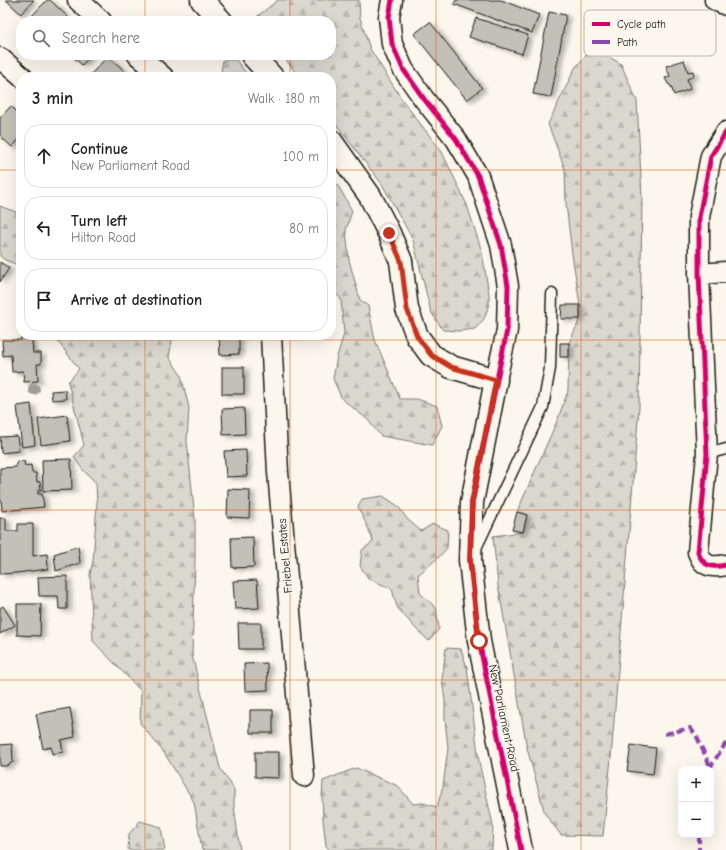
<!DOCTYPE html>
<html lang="en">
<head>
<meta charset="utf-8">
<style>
  :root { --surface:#fff; --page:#f2f2f2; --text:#222; --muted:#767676; --line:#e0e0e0 }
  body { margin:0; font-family:"Comic Neue",sans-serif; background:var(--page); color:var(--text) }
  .controls { position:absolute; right:12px; bottom:12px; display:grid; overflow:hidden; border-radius:8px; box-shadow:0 4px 16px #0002 }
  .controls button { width:36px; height:36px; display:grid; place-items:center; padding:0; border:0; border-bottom:1px solid var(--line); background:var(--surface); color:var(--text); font:20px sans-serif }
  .stop { position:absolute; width:12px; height:12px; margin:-9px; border:3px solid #c8321e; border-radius:50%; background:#fff }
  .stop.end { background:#c8321e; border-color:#fff; box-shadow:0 1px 4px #0008 }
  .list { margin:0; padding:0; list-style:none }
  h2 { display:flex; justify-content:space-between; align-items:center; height:52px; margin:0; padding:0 16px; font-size:17px }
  h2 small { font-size:13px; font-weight:400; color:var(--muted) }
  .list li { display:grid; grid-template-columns:26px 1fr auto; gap:12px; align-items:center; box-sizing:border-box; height:64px; margin:0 8px 8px; padding:0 8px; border:1px solid var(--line); border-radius:16px }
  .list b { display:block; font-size:15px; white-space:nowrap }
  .list p { margin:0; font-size:13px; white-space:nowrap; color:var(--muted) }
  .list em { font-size:13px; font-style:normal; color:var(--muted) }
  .icon { flex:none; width:22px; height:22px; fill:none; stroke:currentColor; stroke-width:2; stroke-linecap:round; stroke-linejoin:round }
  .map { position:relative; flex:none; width:726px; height:850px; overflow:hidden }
  .search { position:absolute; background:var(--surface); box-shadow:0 4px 16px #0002; left:16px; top:16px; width:320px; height:44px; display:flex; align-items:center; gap:10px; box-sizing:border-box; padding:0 14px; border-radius:16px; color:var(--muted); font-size:15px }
  .panel { position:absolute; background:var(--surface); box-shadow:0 4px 16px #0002; left:16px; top:72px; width:320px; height:268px; border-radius:16px }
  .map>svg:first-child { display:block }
  .forest { fill:url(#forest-firs); stroke:#7b7a75 }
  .building { fill:#c3c0b8; stroke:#1c1c1c; filter:url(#shadow) }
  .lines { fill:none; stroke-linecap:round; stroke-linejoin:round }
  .service-casing { stroke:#1c1c1c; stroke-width:13 }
  .minor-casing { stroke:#1c1c1c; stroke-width:23 }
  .tertiary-casing { stroke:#1c1c1c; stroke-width:25 }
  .service { stroke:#fbf7ec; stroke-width:10 }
  .minor { stroke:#fbf7ec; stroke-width:20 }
  .tertiary { stroke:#fbf7ec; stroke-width:22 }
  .quiet { stroke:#8e44ad; stroke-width:4; stroke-dasharray:8 4; stroke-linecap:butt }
  .cycleway-casing { stroke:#fbf7ec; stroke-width:8 }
  .cycleway { stroke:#d6006c; stroke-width:5 }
  .tree { fill:#a09d97 }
  .route { stroke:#c8321e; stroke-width:5 }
  .grid { fill:none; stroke:#e8590c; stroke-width:1; stroke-opacity:0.55 }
  .labels { text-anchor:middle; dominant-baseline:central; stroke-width:3; stroke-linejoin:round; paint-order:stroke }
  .street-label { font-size:12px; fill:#1c1c1c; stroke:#fbf7ec }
  .key { fill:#fbf7ec; stroke:#b8b5ae; stroke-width:1 }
  .key-label { font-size:11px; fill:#1c1c1c }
</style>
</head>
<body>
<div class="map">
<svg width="726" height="850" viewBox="0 0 726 850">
  <defs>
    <pattern id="forest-firs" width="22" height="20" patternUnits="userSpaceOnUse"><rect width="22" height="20" fill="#dad7ce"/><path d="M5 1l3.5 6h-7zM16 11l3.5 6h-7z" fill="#bab8b0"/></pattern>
    <filter id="shadow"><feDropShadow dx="4.5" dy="2.5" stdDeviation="2" flood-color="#0004"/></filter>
  </defs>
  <rect width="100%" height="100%" fill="#fbf7ec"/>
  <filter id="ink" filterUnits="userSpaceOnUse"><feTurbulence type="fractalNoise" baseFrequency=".025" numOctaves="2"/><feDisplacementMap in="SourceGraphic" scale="8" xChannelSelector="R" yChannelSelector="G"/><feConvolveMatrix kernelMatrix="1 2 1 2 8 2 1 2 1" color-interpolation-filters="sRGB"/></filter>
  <g filter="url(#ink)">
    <!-- forest -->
    <path class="forest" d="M278 0H359L360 18 370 49 403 101 442 152 467 205 482 252 489 294V305L484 319 475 329 459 331 443 330 431 312 413 240 382 184 331 118V77H299L282 55H331V21H256L254 19Z
      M593 47 621 64 637 101 642 197 639 407 611 758 603 836 561 835 545 814 527 748 498 585 493 536 523 532 527 515 517 512 557 421 568 391 569 343 580 319V305L572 254 566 204 565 169 548 124 575 68Z
      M223 60H236L249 77H223L221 72Z
      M331 175 343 194 352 211 346 230 349 260 360 300 368 306 375 340 400 399H417L437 406 442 426 432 445 381 436 367 419 342 399 333 379 337 356 344 334 341 299 331 288Z
      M0 206 21 214V266L5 260 0 256Z
      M53 335H173L169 357 181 375 189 408 187 441 195 519V560L192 655 220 768 234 789V806L240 850H202L194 802 165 754 140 723 141 691 93 641 90 574 93 561 94 547 97 502 96 483 83 470 74 457 84 445 68 382 79 369Z
      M383 496 398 506 407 519 421 531 433 524 448 530 447 548 439 557 418 575 420 593 436 608 439 629 429 641 416 629 397 607 392 589 369 579 360 566 362 550 373 542C370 529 363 519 358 507L362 499Z
      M446 648 461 649 467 667 479 762 493 825 492 850H330L326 846 323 819 322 797 323 781 356 768 398 786 413 804 423 803 437 807 443 786 448 748 445 720V701L442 679Z
      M140 821 161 827 165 850H128L129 834Z"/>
    <!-- building -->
    <path class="building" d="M6 0H34L21 14Z
      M47 0H50L68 17 64 21H27Z
      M456 0H501L539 15 532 33 454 4Z
      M549 12 566 15 551 97 533 94Z
      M476 18 528 35 522 54 469 37Z
      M430 22 482 88 467 100 414 34Z
      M71 55H91L82 65Z
      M108 56 128 74 125 77H93L90 75Z
      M684 60 688 72 693 71 694 76 687 79 690 89 674 95 671 86 668 84 665 78 670 76 666 66Z
      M11 106 21 116V137L12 147 0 136V118Z
      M0 262 9 268 0 282Z
      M562 305H580V319H561Z
      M28 335V340H32L33 353H41V364H37L38 381 24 382 23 371 12 372 11 355 3 356 2 340H21V336Z
      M219 335H239V354L220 355Z
      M560 343H569V357H560Z
      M222 367H244V394H222Z
      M65 390 66 399 52 400 51 391Z
      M31 404 35 445 22 447 17 406Z
      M244 408 245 434 223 435 222 409Z
      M67 415 70 441 41 445 38 419Z
      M17 436 19 451 1 453 0 437Z
      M246 450 247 476 226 477 224 451Z
      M71 459 72 490 43 491 42 460Z
      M24 461 25 466 31 465 32 473H36L37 482H40L41 490H38V494H42L44 507 2 511 1 500H0V468L16 467V462Z
      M228 489 250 490 249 518 227 517Z
      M517 512 527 515 523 532 512 530Z
      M0 518H6V531H18V524H33V556L47 554 48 569 16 573 0 574Z
      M253 537 254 567 232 568 231 538Z
      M78 546 80 563 56 571 54 554Z
      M67 576V609H59L58 596H39L38 577Z
      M257 580 259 608 235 609 233 581Z
      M17 604H41L40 636 17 635Z
      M3 606 15 625 0 634V608Z
      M238 623H261V649H239Z
      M267 663 268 690 245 691 244 664Z
      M70 708 75 737 61 740 63 752 52 754 51 747 43 749 36 714Z
      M250 710H273V733H250Z
      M12 744 13 762 6 766H0V745Z
      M631 745 656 748 653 774 627 771Z
      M255 752H279V778L255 777Z"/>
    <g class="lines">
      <defs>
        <path id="service" d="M707 454 726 449
          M477 546 543 407 550 368 552 294"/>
        <path id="minor" d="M78 0 101 21
          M392 0 389 17 392 44 403 69 424 99 456 139 478 176 501 245 508 286 507 330 496 380
          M715 0 726 5
          M138 55 163 77
          M0 58 22 77
          M726 132 711 156 699 217V274L707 454 698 552C703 567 712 568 726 565
          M699 274 726 272
          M271 335 278 472 304 776"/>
        <path id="tertiary" d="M202 0 221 21
          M252 55 272 77
          M331 141 370 196 389 233 401 261 407 309 417 336 431 355 451 367 496 380 472 502 470 560 479 641 521 850"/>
      </defs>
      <!-- service casing -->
      <use href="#service" class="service-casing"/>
      <!-- minor casing -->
      <use href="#minor" class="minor-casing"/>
      <!-- tertiary casing -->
      <use href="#tertiary" class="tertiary-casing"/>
      <!-- service -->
      <use href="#service" class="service"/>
      <!-- minor -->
      <use href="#minor" class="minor"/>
      <!-- tertiary -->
      <use href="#tertiary" class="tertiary"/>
      <!-- quiet -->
      <path class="quiet" d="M665 734 690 728 696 735 710 766
        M709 769 726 743
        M699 835V850"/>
      <defs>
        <path id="cycleway" d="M392 0 389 17 392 44 403 69 424 99 456 139 478 176 501 245 508 286 507 330 472 502 470 560 479 641 521 850
          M726 132 711 156 699 217V274L707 454 698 552C703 567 712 568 726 565"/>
      </defs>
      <!-- cycleway casing -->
      <use href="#cycleway" class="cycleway-casing"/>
      <!-- cycleway -->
      <use href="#cycleway" class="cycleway"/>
    </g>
    <!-- trees -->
    <circle class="tree" cx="34" cy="389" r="6"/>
  </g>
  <g class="lines" filter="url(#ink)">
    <!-- route -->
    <path class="route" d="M389 233 401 261 407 309 417 336 431 355 451 367 496 380 472 502 470 560 479 641"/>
  </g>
  <!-- grid -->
  <path class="grid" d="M145 0V21M290 0V21M436 0V850M581 0V850M145 55V77M290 55V77M0 170H21M331 170H726M145 335V850M290 335V850M0 340H726M0 510H726M0 680H726"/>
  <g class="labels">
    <!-- street labels -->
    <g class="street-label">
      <text transform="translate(285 556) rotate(-95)">Friebel Estates</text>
      <text transform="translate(504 718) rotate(78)">New Parliament Road</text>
    </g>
  </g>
  <!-- legend -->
  <rect x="584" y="10" width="132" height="46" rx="6" class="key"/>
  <rect x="592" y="22" width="18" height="4" fill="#d6006c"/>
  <rect x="592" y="40" width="18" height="4" fill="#8e44ad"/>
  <g class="key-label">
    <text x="617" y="28">Cycle path</text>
    <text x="617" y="46">Path</text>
  </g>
</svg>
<div class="controls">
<button>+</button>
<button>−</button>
</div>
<div class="stop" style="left:479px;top:641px"></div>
<div class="stop end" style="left:389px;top:233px"></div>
<div class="search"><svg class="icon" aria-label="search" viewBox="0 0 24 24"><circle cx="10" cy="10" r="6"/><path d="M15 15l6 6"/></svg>Search here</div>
<section class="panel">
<h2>3 min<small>Walk · 180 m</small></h2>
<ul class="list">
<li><svg class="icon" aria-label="ahead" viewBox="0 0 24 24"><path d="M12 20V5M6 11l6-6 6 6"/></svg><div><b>Continue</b><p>New Parliament Road</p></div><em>100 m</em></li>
<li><svg class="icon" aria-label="left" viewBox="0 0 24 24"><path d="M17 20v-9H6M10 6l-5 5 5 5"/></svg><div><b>Turn left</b><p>Hilton Road</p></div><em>80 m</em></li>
<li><svg class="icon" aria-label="arrive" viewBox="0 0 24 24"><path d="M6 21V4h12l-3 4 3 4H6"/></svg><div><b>Arrive at destination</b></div></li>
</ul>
</section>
</div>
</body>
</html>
